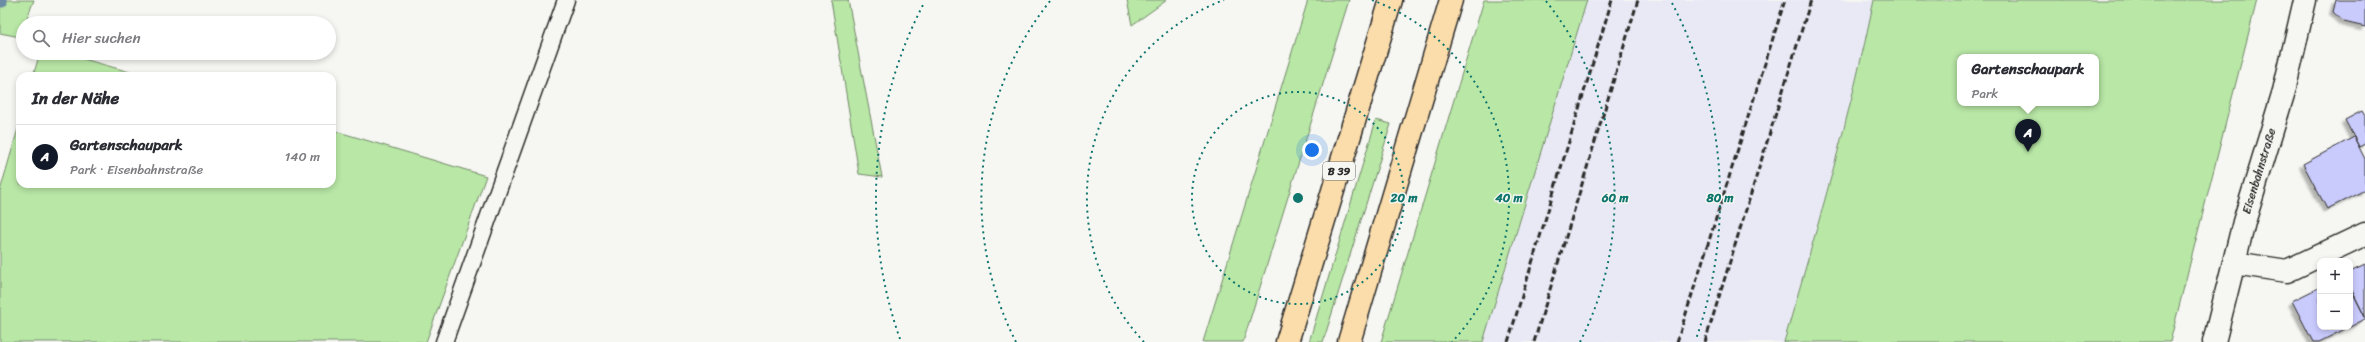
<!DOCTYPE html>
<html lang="de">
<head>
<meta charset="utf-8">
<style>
  :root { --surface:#fff; --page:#f7f7f7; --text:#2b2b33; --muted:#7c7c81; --line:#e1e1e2; --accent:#111827 }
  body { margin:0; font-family:Sriracha,sans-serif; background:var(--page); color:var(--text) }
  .controls { position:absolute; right:12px; bottom:12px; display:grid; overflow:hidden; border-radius:8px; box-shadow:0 2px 6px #0003 }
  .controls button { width:36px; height:36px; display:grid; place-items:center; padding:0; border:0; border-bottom:1px solid var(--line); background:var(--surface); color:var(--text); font:20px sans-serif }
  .you { position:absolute; left:1312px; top:150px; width:14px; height:14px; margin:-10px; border:3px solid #fff; border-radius:50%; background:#1a73e8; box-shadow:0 0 0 6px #1a73e833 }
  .badge { display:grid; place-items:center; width:26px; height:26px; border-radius:50%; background:var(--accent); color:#fff; font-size:13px; font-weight:700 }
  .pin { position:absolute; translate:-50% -33px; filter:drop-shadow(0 1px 2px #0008) }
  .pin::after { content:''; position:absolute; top:21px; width:14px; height:12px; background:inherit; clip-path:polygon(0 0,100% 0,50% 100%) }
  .popup { position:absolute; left:1957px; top:54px; width:142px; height:52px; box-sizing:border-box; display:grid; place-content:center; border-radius:8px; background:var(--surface); filter:drop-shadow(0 1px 3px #0005); font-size:13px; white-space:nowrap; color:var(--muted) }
  .popup b { font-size:15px; color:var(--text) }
  .popup::after { content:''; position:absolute; left:50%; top:100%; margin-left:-8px; border:8px solid transparent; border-top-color:var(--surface) }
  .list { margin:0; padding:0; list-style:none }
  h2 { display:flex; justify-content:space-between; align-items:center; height:52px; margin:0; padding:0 16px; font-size:17px }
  h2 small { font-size:13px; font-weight:400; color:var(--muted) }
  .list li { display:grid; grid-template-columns:26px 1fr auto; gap:12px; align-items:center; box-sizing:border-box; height:64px; padding:0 16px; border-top:1px solid var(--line) }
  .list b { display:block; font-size:15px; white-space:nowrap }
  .list p { margin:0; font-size:13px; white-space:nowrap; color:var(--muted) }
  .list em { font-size:13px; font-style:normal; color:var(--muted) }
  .icon { flex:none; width:22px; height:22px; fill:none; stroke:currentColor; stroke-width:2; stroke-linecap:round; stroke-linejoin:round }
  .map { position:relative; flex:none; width:2365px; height:342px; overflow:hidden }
  .search { position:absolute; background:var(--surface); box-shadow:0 2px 6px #0003; left:16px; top:16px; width:320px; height:44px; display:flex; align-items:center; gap:10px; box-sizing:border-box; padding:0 14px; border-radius:22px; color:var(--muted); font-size:15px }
  .panel { position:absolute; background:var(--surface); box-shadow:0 2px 6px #0003; left:16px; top:72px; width:320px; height:116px; border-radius:12px }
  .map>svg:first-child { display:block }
  .built { fill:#e9e9f5 }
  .green { fill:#b8e7a6; stroke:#728968; fill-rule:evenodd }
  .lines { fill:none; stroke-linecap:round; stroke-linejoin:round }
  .stream { stroke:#6b8ca4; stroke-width:11 }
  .building { fill:#cacbfd; stroke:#2b2b2b; filter:url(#shadow) }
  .lane-casing { stroke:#2b2b2b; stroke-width:19 }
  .street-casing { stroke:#2b2b2b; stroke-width:25 }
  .highway-casing { stroke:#2b2b2b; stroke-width:25 }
  .lane { stroke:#f6f6f2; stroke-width:16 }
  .street { stroke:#f6f6f2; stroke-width:22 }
  .highway { stroke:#fbddab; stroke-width:22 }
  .rail { stroke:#2b2b2b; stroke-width:3; stroke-dasharray:6 3; stroke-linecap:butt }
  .ring { fill:none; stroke:#0f766e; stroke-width:2; stroke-dasharray:2 4 }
  .labels { text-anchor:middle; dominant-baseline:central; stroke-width:3; stroke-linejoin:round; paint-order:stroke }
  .shield { fill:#f6f6f2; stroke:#686867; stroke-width:1 }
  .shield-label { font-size:11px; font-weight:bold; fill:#2b2b2b }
  .street-label { font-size:12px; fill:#2b2b2b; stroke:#f6f6f2 }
  .centre { fill:#0f766e; stroke:#f6f6f2; stroke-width:2 }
  .ring-label { font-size:12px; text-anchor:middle; font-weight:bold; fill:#0f766e; stroke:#f6f6f2; stroke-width:3; stroke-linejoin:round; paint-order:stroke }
</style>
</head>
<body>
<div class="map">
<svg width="2365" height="342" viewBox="0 0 2365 342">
  <defs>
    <filter id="shadow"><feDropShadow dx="-3.5" dy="3.5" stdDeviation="1" flood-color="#0004"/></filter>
  </defs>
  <rect width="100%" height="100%" fill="#f6f6f2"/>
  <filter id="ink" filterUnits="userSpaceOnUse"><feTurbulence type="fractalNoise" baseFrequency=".025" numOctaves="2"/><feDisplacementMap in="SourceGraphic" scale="8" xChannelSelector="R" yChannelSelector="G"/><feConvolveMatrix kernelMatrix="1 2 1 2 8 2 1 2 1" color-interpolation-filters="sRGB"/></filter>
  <g filter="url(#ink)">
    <!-- built -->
    <path class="built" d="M1587 0H1874L1858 75 1817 228 1784 342H1483Z"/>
    <!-- green -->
    <path class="green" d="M0 0H34L25 23H23L20 37 0 33Z
      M831 0H848L882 177 859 174Z
      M1127 0H1167L1132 25Z
      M1308 0H1349L1243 342H1203Z
      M1484 0H1587L1483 342H1381Z
      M1874 0H2257L2170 342H1784C1817 229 1850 116 1874 0ZM1960 57H2096V103H1960Z
      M40 53H62L144 76H33Z
      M1376 120 1391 124 1323 342H1309Z
      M20 122V184H332V130L486 176 426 342H0V191Z"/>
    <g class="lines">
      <!-- stream -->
      <path class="stream" d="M0 1 2 2"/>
    </g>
    <!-- building -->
    <path class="building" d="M2336 0H2365V27L2344 22 2333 12Z
      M2362 111 2365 116V144L2359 147 2345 120Z
      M2354 137 2365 159V190L2327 209 2303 164Z
      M2365 265V317L2350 287V272Z
      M2320 287V327H2349L2319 342H2313L2292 301Z
      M2350 287 2365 317V319L2350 327Z"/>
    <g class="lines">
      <defs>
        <path id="lane" d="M444 342 566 0"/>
        <path id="street" d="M2234 263 2287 271 2365 234
          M2214 342 2244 222 2284 91 2305 0"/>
        <path id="highway" d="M1287 342 1391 0
          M1349 342 1451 0"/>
      </defs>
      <!-- lane casing -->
      <use href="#lane" class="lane-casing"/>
      <!-- street casing -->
      <use href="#street" class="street-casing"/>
      <!-- highway casing -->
      <use href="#highway" class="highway-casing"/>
      <!-- lane -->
      <use href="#lane" class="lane"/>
      <!-- street -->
      <use href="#street" class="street"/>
      <!-- highway -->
      <use href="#highway" class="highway"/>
      <!-- rail -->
      <path class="rail" d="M1508 342 1612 0
        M1534 342 1638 0
        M1677 342 1785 0
        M1705 342 1811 0"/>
    </g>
  </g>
  <!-- distance rings -->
  <g class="ring">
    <circle cx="1298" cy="198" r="106"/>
    <path d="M1144 342A211 211 0 0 1 1224 0M1372 0A211 211 0 0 1 1452 342"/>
    <path d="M1016 342A317 317 0 0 1 1050 1M1546 1A317 317 0 0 1 1580 342"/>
    <path d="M900 339A422 422 0 0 1 924 3M1672 3A422 422 0 0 1 1696 339"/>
  </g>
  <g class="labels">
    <!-- shield labels -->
    <rect class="shield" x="1323" y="162" width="32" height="18" rx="3"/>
    <g class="shield-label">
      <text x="1339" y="171">B 39</text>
    </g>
    <!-- street labels -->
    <g class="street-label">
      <text transform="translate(2259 171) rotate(-73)">Eisenbahnstraße</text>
    </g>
  </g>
  <circle cx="1298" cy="198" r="6" class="centre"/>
  <g class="ring-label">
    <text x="1404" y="202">20 m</text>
    <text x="1509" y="202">40 m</text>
    <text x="1615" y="202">60 m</text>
    <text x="1720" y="202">80 m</text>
  </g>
</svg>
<div class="controls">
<button>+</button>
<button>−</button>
</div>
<div class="you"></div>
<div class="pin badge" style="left:2028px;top:152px">A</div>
<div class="popup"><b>Gartenschaupark</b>Park</div>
<div class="search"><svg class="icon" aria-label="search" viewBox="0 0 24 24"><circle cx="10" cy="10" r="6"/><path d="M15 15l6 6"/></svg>Hier suchen</div>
<section class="panel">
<h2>In der Nähe<small></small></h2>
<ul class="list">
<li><span class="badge">A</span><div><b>Gartenschaupark</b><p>Park · Eisenbahnstraße</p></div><em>140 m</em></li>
</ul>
</section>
</div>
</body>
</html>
